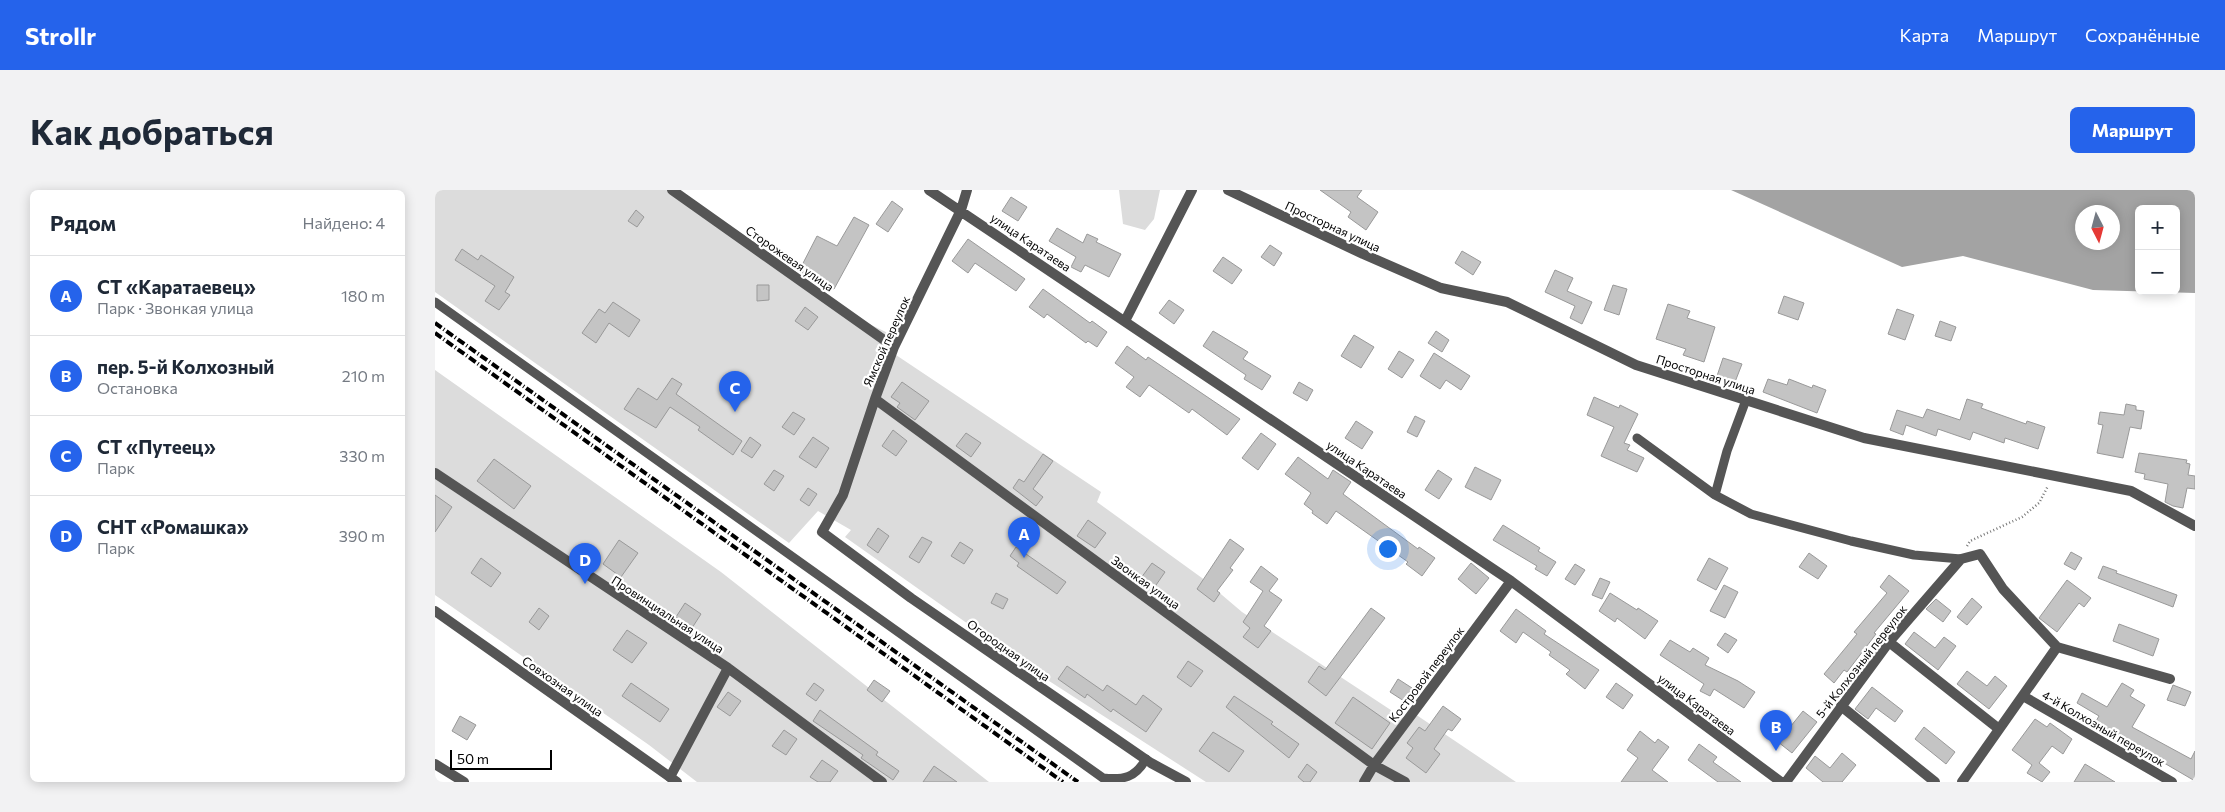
<!DOCTYPE html>
<html lang="ru">
<head>
<meta charset="utf-8">
<style>
  :root { --surface:#fff; --page:#f2f2f3; --text:#1f2937; --muted:#747a83; --line:#e0e1e3; --accent:#2563eb }
  body { margin:0; font-family:Commissioner,sans-serif; background:var(--page); color:var(--text) }
  .controls { position:absolute; right:15px; top:15px; display:grid; overflow:hidden; border-radius:8px; box-shadow:0 2px 12px #0003 }
  .controls button { width:45px; height:45px; display:grid; place-items:center; padding:0; border:0; border-bottom:1px solid var(--line); background:var(--surface); color:var(--text); font:25px sans-serif }
  .compass { position:absolute; left:1640px; top:15px; width:45px; height:45px; border-radius:50%; background:var(--surface); box-shadow:0 2px 12px #0003; rotate:174deg }
  .scale { position:absolute; left:15px; bottom:12px; width:102px; box-sizing:border-box; padding-left:5px; border:2px solid #000; border-top:0; font-size:14px; line-height:18px; white-space:nowrap; color:#000; -webkit-text-stroke:4px #fff; paint-order:stroke }
  .you { position:absolute; left:952px; top:358px; width:18px; height:18px; margin:-12px; border:4px solid #fff; border-radius:50%; background:#1a73e8; box-shadow:0 0 0 8px #1a73e833 }
  .badge { display:grid; place-items:center; width:32px; height:32px; border-radius:50%; background:var(--accent); color:#fff; font-size:16px; font-weight:700 }
  .pin { position:absolute; translate:-50% -41px; filter:drop-shadow(0 1px 2px #0008) }
  .pin::after { content:''; position:absolute; top:26px; width:18px; height:15px; background:inherit; clip-path:polygon(0 0,100% 0,50% 100%) }
  .list { margin:0; padding:0; list-style:none }
  h2 { display:flex; justify-content:space-between; align-items:center; height:65px; margin:0; padding:0 20px; font-size:21px }
  h2 small { font-size:16px; font-weight:400; color:var(--muted) }
  .list li { display:grid; grid-template-columns:32px 1fr auto; gap:15px; align-items:center; box-sizing:border-box; height:80px; padding:0 20px; border-top:1px solid var(--line) }
  .list b { display:block; font-size:19px; white-space:nowrap }
  .list p { margin:0; font-size:16px; white-space:nowrap; color:var(--muted) }
  .list em { font-size:16px; font-style:normal; color:var(--muted) }
  .map { position:relative; flex:none; width:1760px; height:592px; overflow:hidden; border-radius:8px }
  header { display:flex; align-items:center; gap:30px; box-sizing:border-box; height:70px; padding:0 25px; background:var(--accent); color:#fff }
  header strong { font-size:24px }
  nav { display:flex; gap:28px; margin-inline-start:auto; font-size:18px }
  .intro { display:flex; align-items:center; justify-content:space-between; box-sizing:border-box; height:120px; padding:0 30px }
  h1 { margin:0; font-size:35px }
  .button { padding:12px 22px; border-radius:8px; background:var(--accent); color:#fff; font-size:18px; font-weight:700 }
  main { display:flex; gap:30px; padding:0 30px }
  aside { flex:1; background:var(--surface); border-radius:8px; box-shadow:0 2px 12px #0003 }
  .map>svg:first-child { display:block }
  .green { fill:#dcdcdc }
  .water { fill:#a3a3a3; fill-rule:evenodd }
  .building { fill:#c4c4c4; stroke:#999 }
  .lines { fill:none; stroke-linecap:round; stroke-linejoin:round }
  .path { stroke:#777; stroke-width:2.5; stroke-dasharray:1 2.5; stroke-linecap:butt }
  .service { stroke:#555; stroke-width:9 }
  .minor { stroke:#555; stroke-width:10 }
  .tertiary { stroke:#555; stroke-width:10 }
  .rail { stroke:#000; stroke-width:4; stroke-dasharray:8 2.5 1 2.5; stroke-linecap:butt }
  .labels { text-anchor:middle; dominant-baseline:central; stroke-width:4.5; stroke-linejoin:round; paint-order:stroke }
  .street-label { font-size:12px; fill:#000; stroke:#fff }
</style>
</head>
<body>
<header>
<strong>Strollr</strong>
<nav><a>Карта</a><a>Маршрут</a><a>Сохранённые</a></nav>
</header>
<div class="intro"><h1>Как добраться</h1><a class="button">Маршрут</a></div>
<main>
<aside>
<h2>Рядом<small>Найдено: 4</small></h2>
<ul class="list">
<li><span class="badge">A</span><div><b>СТ «Каратаевец»</b><p>Парк · Звонкая улица</p></div><em>180 m</em></li>
<li><span class="badge">B</span><div><b>пер. 5-й Колхозный</b><p>Остановка</p></div><em>210 m</em></li>
<li><span class="badge">C</span><div><b>СТ «Путеец»</b><p>Парк</p></div><em>330 m</em></li>
<li><span class="badge">D</span><div><b>СНТ «Ромашка»</b><p>Парк</p></div><em>390 m</em></li>
</ul>
</aside>
<div class="map">
<svg width="1760" height="592" viewBox="0 0 1760 592">
  <rect width="100%" height="100%" fill="#fff"/>
  <!-- green -->
  <path class="green" d="M0 0H233L432 133 453 143 450 151 455 161 666 302 662 312 767 388 807 422 971 530 977 522 1081 592H771L611 489 410 347 416 340 383 321 354 353 0 102Z
    M684 0H725L719 29 710 40 688 34Z
    M0 180 286 382 554 592H262L214 555 0 405Z"/>
  <!-- water -->
  <path class="water" d="M1296 0H1760V103L1658 100 1528 66 1467 77ZM1704 19H1741V101H1704ZM1648 22H1678V52H1648Z"/>
  <!-- building -->
  <path class="building" d="M885 0H927L922 7 943 22 931 40 913 27 916 22Z
    M576 7 592 17 583 31 567 21Z
    M457 11 468 19 453 42 441 34Z
    M201 20 209 27 202 37 193 31Z
    M419 27 434 35 399 99 364 81 382 46 402 56Z
    M622 38 648 53 652 44 663 49 661 52 686 64 674 87 650 75 646 82 636 77 641 67 614 51Z
    M533 49 590 89 581 101 540 73 533 83 517 71Z
    M835 55 847 63 839 76 826 67Z
    M27 59 43 70 46 65 79 87 70 102 75 105 64 120 50 111 60 96 20 70Z
    M1027 61 1046 72 1038 85 1020 73Z
    M788 67 807 80 797 94 778 81Z
    M1120 80 1138 88 1132 101 1157 112 1147 134 1135 128 1140 116 1110 102Z
    M322 95H334V110L322 111Z
    M1178 95 1192 99 1184 125 1169 120Z
    M608 99 655 133 657 131 672 142 662 157 653 151 651 153 612 124 609 128 594 117Z
    M1349 106 1369 113 1363 130 1343 123Z
    M734 110 749 120 739 134 724 123Z
    M178 112 205 130 194 147 174 133 161 153 147 143 164 119 170 123Z
    M1233 114 1255 121 1252 128 1280 137 1269 172 1248 165 1251 159 1221 149Z
    M370 117 383 127 373 140 360 131Z
    M1462 119 1479 125 1470 150 1453 144Z
    M1505 131 1521 137 1516 151 1500 146Z
    M778 141 813 162 808 169 836 186 827 200 809 189 811 185 768 156Z
    M1001 141 1014 150 1007 162 993 153Z
    M919 145 939 157 926 178 906 166Z
    M692 156 711 170 713 167 805 229 792 245 757 219 754 223 714 195 705 207 691 197 699 187 680 173Z
    M964 161 979 170 967 188 953 179Z
    M999 163 1035 186 1026 200 1011 190 1005 199 985 186Z
    M1288 168 1307 174 1300 192 1282 186Z
    M237 188 247 194 241 204 307 251 298 265 263 240 265 237 235 217 221 238 189 219 203 198 222 210Z
    M1333 189 1352 195 1354 189 1377 198 1378 195 1391 200 1382 223 1328 202Z
    M467 192 494 211 480 230 462 217 465 213 456 207Z
    M864 192 878 200 872 211 858 203Z
    M1159 207 1184 218 1185 215 1203 224 1189 253 1195 255 1192 260 1209 268 1202 282 1166 266 1179 237 1152 225Z
    M1532 209 1548 214 1546 218 1591 234 1592 231 1610 237 1603 259 1570 248 1569 253 1538 242 1535 250 1503 239 1501 246 1471 235 1468 245 1455 240 1462 220 1488 228 1492 219 1525 230Z
    M1691 214 1701 216V220L1709 221 1706 239 1695 237 1688 268 1662 263 1668 235 1663 234 1665 222 1689 225Z
    M358 222 370 229 359 245 347 237Z
    M980 226 990 231 982 247 972 242Z
    M921 231 938 242 927 259 910 248Z
    M458 240 472 251 461 266 447 256Z
    M531 243 546 253 536 267 521 256Z
    M826 243 841 254 823 280 807 268Z
    M315 247 326 255 317 268 306 261Z
    M378 247 394 258 381 278 364 267Z
    M1704 263 1752 270 1751 273 1755 274 1753 285 1760 286V299L1752 298 1748 318 1738 316 1730 312 1733 294 1709 289 1710 284 1700 282Z
    M608 264 618 271 598 299 608 307 601 316 578 298 584 289 589 292Z
    M863 267 893 289 898 280 916 292 908 304 983 359 984 357 1000 368 987 386 971 374 973 372 901 321 892 334 877 323 878 321 869 314 876 303 850 284Z
    M59 269 96 296 79 319 42 291Z
    M1040 277 1066 290 1056 310 1030 297Z
    M339 280 349 286 339 301 329 294Z
    M1003 280 1017 289 1004 309 990 300Z
    M373 298 382 304 374 316 365 310Z
    M0 305 17 317 0 342Z
    M653 330 671 343 660 358 642 346Z
    M1068 335 1105 358 1103 361 1121 372 1112 386 1100 379 1102 376 1058 350Z
    M443 338 454 346 443 363 432 355Z
    M487 347 497 352 484 373 474 367Z
    M795 349 809 359 795 378 798 380 782 401 785 403 779 412 762 399Z
    M184 350 203 363 186 387 168 374Z
    M525 352 538 360 529 374 516 366Z
    M581 357 631 392 622 404 582 376 584 373 575 366Z
    M1636 362 1647 368 1640 380 1629 374Z
    M1374 363 1392 376 1383 389 1364 377Z
    M46 368 66 383 56 397 36 383Z
    M1274 368 1293 378 1281 400 1262 390Z
    M717 373 730 382 719 398 706 388Z
    M1036 373 1054 388 1041 404 1023 389Z
    M1140 374 1150 380 1140 395 1130 389Z
    M826 376 843 389 834 401 847 410 829 436 836 441 823 458 808 447 815 438 808 432 828 401 815 392Z
    M1668 376 1682 381 1681 383 1742 405 1738 417 1663 388Z
    M1454 385 1474 401 1439 443 1441 444 1412 482 1409 480 1399 493 1389 484 1422 444 1419 442 1452 403 1445 397Z
    M1165 388 1175 392 1167 409 1157 405Z
    M1632 390 1656 408 1649 417 1644 413 1622 442 1604 428Z
    M1289 395 1303 402 1290 428 1275 421Z
    M561 403 573 409 568 419 556 413Z
    M1175 403 1202 420 1203 418 1223 431 1210 449 1182 428 1180 432 1164 421Z
    M1537 408 1547 417 1532 435 1522 427Z
    M1501 409 1516 421 1508 432 1491 419Z
    M250 413 266 424 257 438 241 427Z
    M104 418 114 426 104 440 94 432Z
    M936 418 950 428 891 506 873 492 884 476 890 480Z
    M1081 419 1111 441 1109 444 1164 480 1150 499 1131 484 1135 480 1114 465 1116 462 1088 442 1081 453 1065 441Z
    M1684 434 1724 449 1718 466 1678 451Z
    M192 440 212 453 197 473 178 460Z
    M1479 442 1500 458 1509 447 1521 456 1503 480 1470 454Z
    M1290 443 1302 450 1293 463 1282 455Z
    M1235 450 1255 462 1258 458 1274 468 1270 475 1303 491 1320 502 1309 518 1279 499 1275 506 1265 501 1269 494 1225 465Z
    M753 471 768 481 756 497 742 487Z
    M632 476 668 501 672 495 701 515 708 505 727 519 711 542 678 519 676 522 652 504 650 508 623 489Z
    M1532 481 1552 496 1560 486 1572 496 1554 519 1522 494Z
    M963 489 977 498 969 511 955 502Z
    M439 490 455 501 447 512 432 500Z
    M196 493 234 519 225 532 187 506Z
    M379 493 389 500 381 511 371 504Z
    M1181 493 1198 505 1188 519 1171 507Z
    M1687 493 1699 500 1695 506 1710 515 1697 537 1756 569 1760 561V591L1724 570 1725 568 1672 540 1673 538 1661 531 1664 526 1642 513 1647 503 1672 517Z
    M1738 495 1756 502 1750 516 1732 510Z
    M1437 497 1468 521 1460 532 1441 518 1433 529 1420 519Z
    M293 502 306 511 295 526 282 517Z
    M799 506 838 532 836 534 864 554 854 568 791 517Z
    M918 507 955 533 937 559 900 533Z
    M1008 516 1026 529 1017 541 1013 539 999 559 1005 564 991 583 971 568 978 558 972 553 984 537 990 541Z
    M385 520 443 562 441 565 464 581 458 590 426 568 428 565 378 531Z
    M1368 521 1382 532 1357 563 1343 552Z
    M25 526 41 535 32 550 17 541Z
    M1600 529 1612 537 1615 533 1637 549 1628 564 1617 556 1604 573 1615 582 1607 592 1592 583 1597 575 1577 560Z
    M1489 537 1520 562 1511 574 1480 549Z
    M349 540 362 549 351 565 337 556Z
    M1205 541 1220 553 1223 549 1234 557 1217 580 1233 592H1186L1203 568 1192 560Z
    M778 542 809 561 794 582 764 561Z
    M1264 554 1282 567 1278 572 1306 592H1283L1253 570Z
    M1407 563 1421 575 1407 592H1388L1371 578 1380 566 1395 578Z
    M387 570 403 581 395 592H383L375 587Z
    M872 574 882 582 875 592H869L863 587Z
    M1650 574 1680 592H1639Z
    M499 576 522 592H488Z"/>
  <g class="lines">
    <!-- path -->
    <path class="path" d="M1532 356 1535 351 1587 327 1604 313 1613 296"/>
    <!-- service -->
    <path class="service" d="M0 112 668 588C689 590 700 588 711 569
      M1202 248 1280 305 1316 324 1416 351 1479 365 1526 369
      M1280 305 1292 261 1311 210"/>
    <!-- minor -->
    <path class="minor" d="M237 0 459 157
      M494 0 1076 391 1346 592
      M532 0 526 20 459 157 440 209 408 305 387 342 476 408 716 573 751 592
      M793 0 928 64 1006 98 1072 112 1201 175 1429 248 1696 301 1760 336
      M690 131 757 0
      M440 209 939 575 970 592
      M0 283 293 478 447 592
      M1454 452 1564 539
      M1588 506 1737 592
      M1406 516 1500 592
      M0 574 29 592
      M235 587 293 478
      M929 592 939 575 1076 391
      M1351 592 1454 452 1526 369 1545 364 1568 399 1622 457 1735 489
      M1527 592 1622 457"/>
    <!-- tertiary -->
    <path class="tertiary" d="M0 421 242 592"/>
    <!-- rail -->
    <path class="rail" d="M0 133 643 592
      M0 143 628 592"/>
  </g>
  <g class="labels">
    <!-- street labels -->
    <g class="street-label">
      <text transform="translate(898 36) rotate(25)">Просторная улица</text>
      <text transform="translate(596 52) rotate(34)">улица Каратаева</text>
      <text transform="translate(355 68) rotate(35)">Сторожевая улица</text>
      <text transform="translate(451 151) rotate(-66)">Ямской переулок</text>
      <text transform="translate(1271 184) rotate(18)">Просторная улица</text>
      <text transform="translate(932 279) rotate(34)">улица Каратаева</text>
      <text transform="translate(711 392) rotate(36)">Звонкая улица</text>
      <text transform="translate(233 424) rotate(33)">Провинциальная улица</text>
      <text transform="translate(574 460) rotate(35)">Огородная улица</text>
      <text transform="translate(1426 471) rotate(-52)">5-й Колхозный переулок</text>
      <text transform="translate(991 484) rotate(-53)">Костровой переулок</text>
      <text transform="translate(128 496) rotate(35)">Совхозная улица</text>
      <text transform="translate(1262 514) rotate(37)">улица Каратаева</text>
      <text transform="translate(1669 538) rotate(30)">4-й Колхозный переулок</text>
    </g>
  </g>
</svg>
<div class="controls">
<button>+</button>
<button>−</button>
</div>
<svg class="compass" viewBox="-18 -18 36 36"><path d="M0-13l5 13h-10z" fill="#e53935"/><path d="M0 13l5-13h-10z" fill="#747a83"/></svg>
<div class="scale">50 m</div>
<div class="you"></div>
<div class="pin badge" style="left:589px;top:368px">A</div>
<div class="pin badge" style="left:1341px;top:561px">B</div>
<div class="pin badge" style="left:300px;top:222px">C</div>
<div class="pin badge" style="left:150px;top:394px">D</div>
</div>
</main>
</body>
</html>
